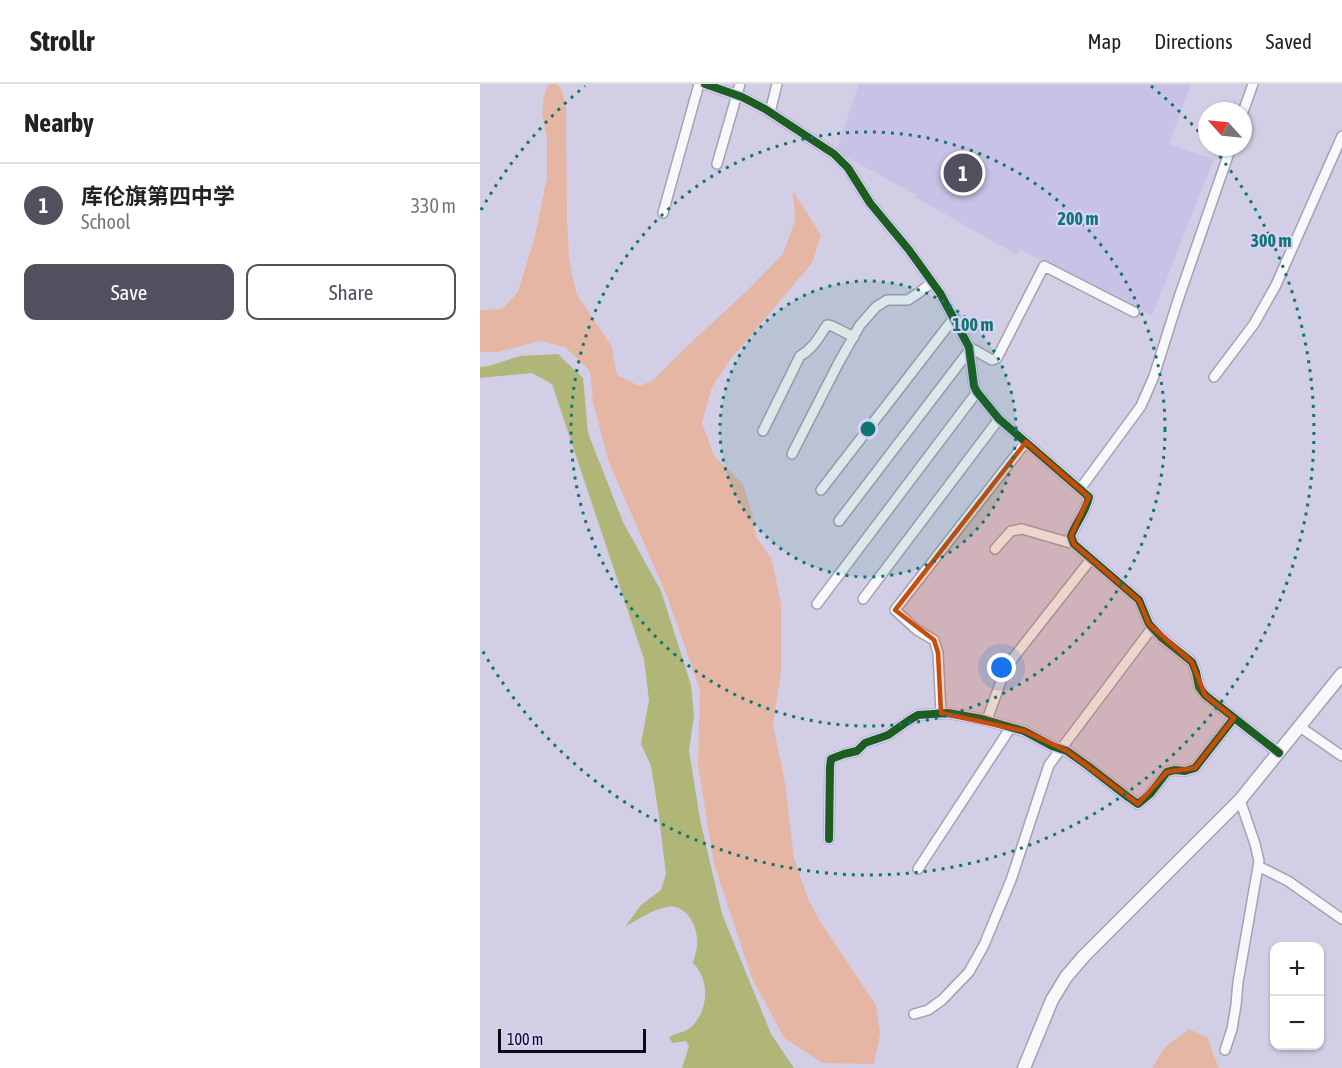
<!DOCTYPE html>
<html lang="en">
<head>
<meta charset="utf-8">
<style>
  :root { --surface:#fff; --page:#f6f6f6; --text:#222; --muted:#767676; --line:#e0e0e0; --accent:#524f5f }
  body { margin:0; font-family:"Asap Condensed","Noto Sans SC",sans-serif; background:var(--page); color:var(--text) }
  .controls { position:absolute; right:18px; bottom:18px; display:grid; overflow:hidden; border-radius:12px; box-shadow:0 2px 4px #0004 }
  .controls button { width:54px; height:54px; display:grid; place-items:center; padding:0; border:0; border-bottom:2px solid var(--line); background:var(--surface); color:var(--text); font:30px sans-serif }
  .compass { position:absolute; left:718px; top:18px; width:54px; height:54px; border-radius:50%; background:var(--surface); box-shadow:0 2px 4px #0004; rotate:297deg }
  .scale { position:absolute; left:18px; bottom:15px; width:148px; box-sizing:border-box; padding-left:6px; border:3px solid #0d0a17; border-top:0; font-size:16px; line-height:21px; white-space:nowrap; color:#0d0a17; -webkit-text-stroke:4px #d9d2fb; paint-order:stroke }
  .you { position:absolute; left:522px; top:584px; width:21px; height:21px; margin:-15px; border:4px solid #fff; border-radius:50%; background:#1a73e8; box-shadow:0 0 0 9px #1a73e833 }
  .badge { display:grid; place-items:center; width:39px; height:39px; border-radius:50%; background:var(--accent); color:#fff; font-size:20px; font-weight:700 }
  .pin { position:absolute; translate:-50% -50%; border:3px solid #fff; box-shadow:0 2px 6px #0006 }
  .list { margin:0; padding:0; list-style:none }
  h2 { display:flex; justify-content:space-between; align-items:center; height:78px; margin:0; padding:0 24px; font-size:26px }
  h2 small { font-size:20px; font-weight:400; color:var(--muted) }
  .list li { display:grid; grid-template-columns:39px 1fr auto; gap:18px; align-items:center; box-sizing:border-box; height:84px; padding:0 24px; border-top:2px solid var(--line) }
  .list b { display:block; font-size:22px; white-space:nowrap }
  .list p { margin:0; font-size:20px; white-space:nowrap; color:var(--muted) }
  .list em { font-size:20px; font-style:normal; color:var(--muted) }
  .actions { display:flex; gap:12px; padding:18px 24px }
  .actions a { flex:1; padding:14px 0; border:2px solid var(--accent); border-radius:12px; text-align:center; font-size:21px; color:var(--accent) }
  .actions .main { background:var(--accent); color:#fff }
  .map { position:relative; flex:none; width:862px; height:984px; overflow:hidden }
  header { display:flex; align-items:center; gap:36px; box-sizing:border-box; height:84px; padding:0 30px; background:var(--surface); border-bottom:2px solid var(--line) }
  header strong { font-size:28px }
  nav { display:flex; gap:33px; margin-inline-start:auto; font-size:21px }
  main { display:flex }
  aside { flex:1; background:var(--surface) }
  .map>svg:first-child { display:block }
  .built { fill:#c9c2e7 }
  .green { fill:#e5b6a4 }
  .water { fill:#b0b578 }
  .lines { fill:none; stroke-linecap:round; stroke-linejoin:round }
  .minor-casing { stroke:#a4a1b3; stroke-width:12 }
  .tertiary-casing { stroke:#a4a1b3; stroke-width:15 }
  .minor { stroke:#f8f8fb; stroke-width:9 }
  .tertiary { stroke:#f8f8fb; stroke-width:12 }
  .cycleway-casing { stroke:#d9d2fb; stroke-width:11 }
  .cycleway { stroke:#1b5e20; stroke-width:8 }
  .marked { fill:#c74d0e; fill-opacity:0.2; stroke:#c74d0e; stroke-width:4.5; stroke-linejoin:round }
  .ring { fill:none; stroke:#0f766e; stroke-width:3; stroke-dasharray:3 6 }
  .centre { fill:#0f766e; stroke:#d9d2fb; stroke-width:3 }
  .ring-label { font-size:18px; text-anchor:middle; font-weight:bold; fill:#0f766e; stroke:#d9d2fb; stroke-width:4.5; stroke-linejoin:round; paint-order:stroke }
</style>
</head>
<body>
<header>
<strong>Strollr</strong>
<nav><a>Map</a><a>Directions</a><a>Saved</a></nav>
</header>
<main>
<aside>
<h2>Nearby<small></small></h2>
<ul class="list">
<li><span class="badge">1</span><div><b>库伦旗第四中学</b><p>School</p></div><em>330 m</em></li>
</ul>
<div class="actions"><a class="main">Save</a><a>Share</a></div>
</aside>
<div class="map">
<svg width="862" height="984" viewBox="0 0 862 984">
  <rect width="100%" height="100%" fill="#d2cee5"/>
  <!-- built -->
  <path class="built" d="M379 0H711L689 60 734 75 672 232 539 165 537 171 435 113 436 111 356 67Z"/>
  <!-- green -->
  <path class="green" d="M68 0H77L82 6 86 25 87 135 89 174 96 209 132 263 137 291 159 302 172 297 218 252 271 203 303 170 315 137 313 107 341 151 332 179 250 276 232 303 222 339 234 372 263 400 272 430 276 453 292 476 301 520V587L293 641 305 698 314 774 328 815 340 837 396 921 400 950 394 980 343 979 304 954 272 894 234 780 218 681 220 606 187 512 128 376 113 318 110 287 85 263 60 257 18 268H0V226L22 225 38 208 55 153 67 93V54L62 29 64 13Z
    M709 945 728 954 733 970 739 984H672L685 963Z"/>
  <!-- water -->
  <path class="water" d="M78 270 103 294 108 349 143 438 181 507 211 601 214 631 209 667 220 735 242 830 291 950 314 984H202L209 962 206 957 193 959 189 954C196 948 204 949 210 944 228 929 231 896 213 879 214 874 217 867 217 861 219 844 207 819 187 823 172 826 158 835 145 843L161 821 181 806 186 790 178 725 171 682 161 660 169 616 164 575 72 300 52 289 0 294V283L9 282 40 272Z"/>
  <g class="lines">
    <defs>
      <path id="minor" d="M225 0 262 13 285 25 354 70 368 84 390 119 429 166 460 209 489 263 494 302 497 308 519 335 609 413C606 428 596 438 591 452L594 460 659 516 669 540 682 554 712 578 716 588 719 603 725 611 799 669
        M290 28 297 0
        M763 28 773 0
        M237 80 260 0
        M183 129 219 0
        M489 263 512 276 517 274 564 182 654 228
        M734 293 774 240 796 201 862 52
        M283 347 320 272C333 265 339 253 347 241L352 242 374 253
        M312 370 358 280 380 241 396 223 407 216H428L440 208 452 198
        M600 405 661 322 674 292 698 216 751 63
        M341 406 474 234
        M359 437 489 267
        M515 465 531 447 542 445 594 460
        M383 515 519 335
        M337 520 497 308
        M461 629 458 569 454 556 437 546 415 526 546 358
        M507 636 525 586 534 573 611 475
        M820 643 862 672
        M349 755 350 683 351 675 364 670 377 667 385 659 408 651 428 637 438 631 468 629 502 635 544 647 572 662 587 667 608 682 648 713 658 720 670 710 687 688 695 686 705 687 715 684 754 634
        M778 782 808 797 862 835
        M438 785 531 643
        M434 930 448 926 462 916 489 888 504 861 531 796 569 681 672 544
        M745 966 752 945 756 921 758 898 779 777 775 760 760 716"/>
      <path id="tertiary" d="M544 984 572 916 586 893 604 872 760 716 862 590"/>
    </defs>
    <!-- minor casing -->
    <use href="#minor" class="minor-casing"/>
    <!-- tertiary casing -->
    <use href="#tertiary" class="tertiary-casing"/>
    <!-- minor -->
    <use href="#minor" class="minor"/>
    <!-- tertiary -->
    <use href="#tertiary" class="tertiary"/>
    <defs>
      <path id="cycleway" d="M225 0 262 13 285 25 354 70 368 84 390 119 429 166 460 209 489 263 494 302 497 308 519 335 609 413C606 428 596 438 591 452L594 460 659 516 669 540 682 554 712 578 716 588 719 603 725 611 799 669
        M349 755 350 683 351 675 364 670 377 667 385 659 408 651 428 637 438 631 468 629 502 635 544 647 572 662 587 667 608 682 648 713 658 720 670 710 687 688 695 686 705 687 715 684 754 634"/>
    </defs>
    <!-- cycleway casing -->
    <use href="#cycleway" class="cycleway-casing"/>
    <!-- cycleway -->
    <use href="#cycleway" class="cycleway"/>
  </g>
  <!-- marked area -->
  <path class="marked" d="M546 358 609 413 591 452 594 460 659 516 669 540 712 578 725 611 754 634 715 684 687 688 658 720 587 667 544 647 461 629 458 569 454 556 415 526Z"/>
  <!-- distance rings -->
  <circle cx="388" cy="345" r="148" fill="#0f766e" fill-opacity=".12"/>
  <g class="ring">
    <circle cx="388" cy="345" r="148"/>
    <circle cx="388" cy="345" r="297"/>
    <path d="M1 126A445 445 0 0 1 105 2M671 2A445 445 0 0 1 726 56M734 65A445 445 0 1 1 1 564"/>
  </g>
  <circle cx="388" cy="345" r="9" class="centre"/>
  <g class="ring-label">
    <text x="598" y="141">200 m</text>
    <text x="791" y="163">300 m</text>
    <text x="493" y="247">100 m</text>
  </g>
</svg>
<div class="controls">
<button>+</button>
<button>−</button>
</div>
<svg class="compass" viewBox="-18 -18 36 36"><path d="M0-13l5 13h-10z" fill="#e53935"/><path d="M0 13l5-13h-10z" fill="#767676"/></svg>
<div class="scale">100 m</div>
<div class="you"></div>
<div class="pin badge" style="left:483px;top:89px">1</div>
</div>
</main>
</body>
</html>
